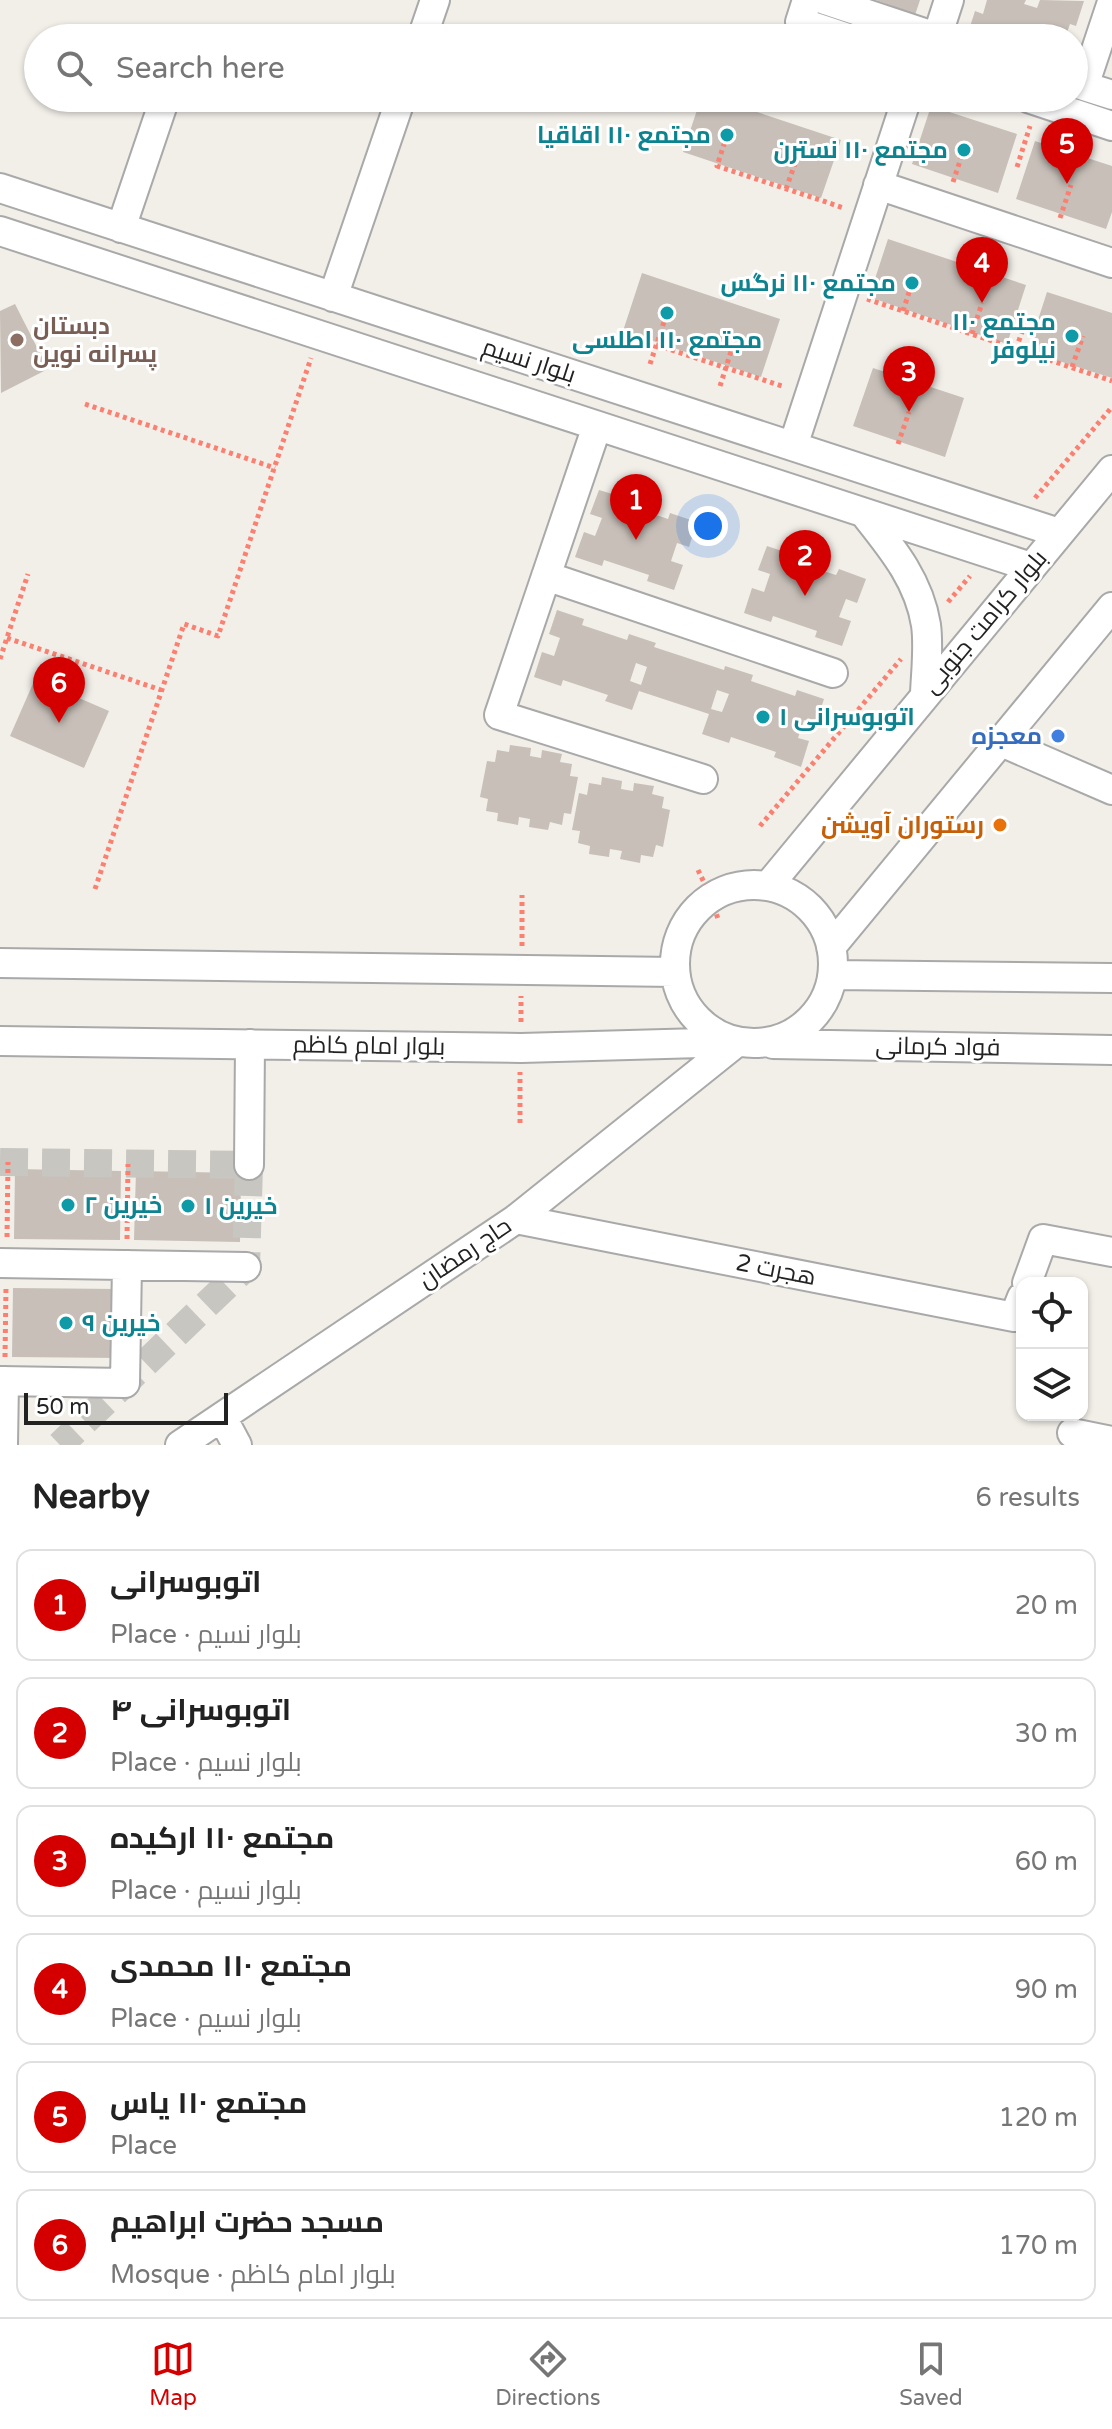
<!DOCTYPE html>
<html lang="en">
<head>
<meta charset="utf-8">
<style>
  :root { --surface:#fff; --page:#f6f6f6; --text:#222; --muted:#767676; --line:#e0e0e0; --accent:#d40000 }
  body { margin:0; font-family:"Varela Round",Cairo,sans-serif; background:var(--page); color:var(--text) }
  .controls { position:absolute; right:24px; bottom:24px; display:grid; overflow:hidden; border-radius:16px; box-shadow:0 2px 6px #0004 }
  .controls button { width:72px; height:72px; display:grid; place-items:center; padding:0; border:0; border-bottom:2px solid var(--line); background:var(--surface); color:var(--text); font:40px sans-serif }
  .scale { position:absolute; left:24px; bottom:20px; width:204px; box-sizing:border-box; padding-left:8px; border:4px solid #222; border-top:0; font-size:22px; line-height:28px; white-space:nowrap; color:#222; -webkit-text-stroke:6px #fff; paint-order:stroke }
  .you { position:absolute; left:708px; top:526px; width:28px; height:28px; margin:-20px; border:6px solid #fff; border-radius:50%; background:#1a73e8; box-shadow:0 0 0 12px #1a73e833 }
  .badge { display:grid; place-items:center; width:52px; height:52px; border-radius:50%; background:var(--accent); color:#fff; font-size:26px; font-weight:700 }
  .pin { position:absolute; translate:-50% -66px; filter:drop-shadow(0 2px 4px #0008) }
  .pin::after { content:''; position:absolute; top:42px; width:28px; height:24px; background:inherit; clip-path:polygon(0 0,100% 0,50% 100%) }
  .list { margin:0; padding:0; list-style:none }
  h2 { display:flex; justify-content:space-between; align-items:center; height:104px; margin:0; padding:0 32px; font-size:34px }
  h2 small { font-size:26px; font-weight:400; color:var(--muted) }
  .list li { display:grid; grid-template-columns:52px 1fr auto; gap:24px; align-items:center; box-sizing:border-box; height:112px; margin:0 16px 16px; padding:0 16px; border:2px solid var(--line); border-radius:16px }
  .list b { display:block; font-size:30px; white-space:nowrap }
  .list p { margin:0; font-size:26px; white-space:nowrap; color:var(--muted) }
  .list em { font-size:26px; font-style:normal; color:var(--muted) }
  .icon { flex:none; width:44px; height:44px; fill:none; stroke:currentColor; stroke-width:2; stroke-linecap:round; stroke-linejoin:round }
  .map { position:relative; flex:none; width:1112px; height:1445px; overflow:hidden }
  .search { position:absolute; background:var(--surface); box-shadow:0 2px 6px #0004; left:24px; right:24px; top:24px; height:88px; display:flex; align-items:center; gap:20px; box-sizing:border-box; padding:0 28px; border-radius:44px; color:var(--muted); font-size:30px }
  .sheet { height:872px; background:var(--surface) }
  nav { display:flex; justify-content:space-around; align-items:center; box-sizing:border-box; height:112px; border-top:2px solid var(--line); background:var(--surface); font-size:22px; color:var(--muted) }
  nav a { display:grid; justify-items:center; gap:4px }
  nav .on { color:var(--accent) }
  .map>svg:first-child { display:block }
  .building { fill:#c7bfb8; fill-rule:evenodd }
  .lines { fill:none; stroke-linecap:round; stroke-linejoin:round }
  .minor-tunnel { stroke:#c8c6c1; stroke-width:28; stroke-dasharray:28 14; stroke-linecap:butt }
  .minor-casing { stroke:#a9a9a9; stroke-width:32 }
  .path { stroke:#fa8072; stroke-width:5; stroke-dasharray:4 4; stroke-linecap:butt }
  .minor { stroke:#fff; stroke-width:28 }
  .culture-dot { fill:#0f9aa8; stroke:#fff; stroke-width:3 }
  .education-dot { fill:#8d6e63; stroke:#fff; stroke-width:3 }
  .shop-dot { fill:#3f7fe0; stroke:#fff; stroke-width:3 }
  .food-dot { fill:#e8710a; stroke:#fff; stroke-width:3 }
  .labels { text-anchor:middle; dominant-baseline:central; stroke-width:6; stroke-linejoin:round; paint-order:stroke }
  .culture-label { font-size:24px; font-weight:bold; fill:#0d838f; stroke:#fff; text-anchor:end }
  .education-label { font-size:24px; font-weight:bold; fill:#785e54; stroke:#fff; text-anchor:start }
  .street-label { font-size:24px; fill:#222; stroke:#fff }
  .shop-label { font-size:24px; font-weight:bold; fill:#366cbe; stroke:#fff; text-anchor:end }
  .food-label { font-size:24px; font-weight:bold; fill:#c56008; stroke:#fff; text-anchor:end }
</style>
</head>
<body>
<div class="map">
<svg width="1112" height="1445" viewBox="0 0 1112 1445">
  <rect width="100%" height="100%" fill="#f2efe9"/>
  <!-- building -->
  <path class="building" d="M876 0H920L914 18 893 11 895 7Z
    M987 0H1026L1024 4 1037 8 1040 0 1084 1 1076 26 1070 24 1065 38H974L967 36 975 11 983 14Z
    M701 98H715L841 140 821 198 683 152Z
    M931 106 1017 134 998 193 912 164Z
    M1035 141 1112 166V212L1106 229 1016 199Z
    M888 239 1026 285 1007 344 869 297Z
    M642 273 780 319 761 377 623 331Z
    M1047 292 1112 313V378L1028 351Z
    M15 304 48 369 1 393 0 311Z
    M873 368 964 398 945 457 853 426Z
    M599 490 626 498 624 504 668 519 670 513 697 522 689 547 677 543 671 561 683 565 674 590 647 581 649 575 604 560 602 566 575 557 584 532 595 536 602 518 590 514Z
    M767 546 794 555 792 561 836 575 839 569 866 579 857 603 846 599 839 617 851 621 842 646 815 637 817 631 773 616 771 622 744 613 752 588 764 592 770 574 758 570Z
    M557 610 584 619 582 625 627 640 629 634 656 643 654 647 724 670 725 666 753 675 751 681 795 696 797 690 824 699 816 723 804 720 798 738 809 741 801 767 774 757 776 752 731 737 729 743 702 734 709 714 639 691 632 710 605 701 608 695 563 680 561 686 534 677 542 652 554 656 560 638 549 634ZM636 663 647 667 641 685 630 681ZM717 690 729 694 722 712 711 709Z
    M35 679 109 711 84 768 10 736Z
    M510 745 531 748 530 756 541 758 542 750 562 754 560 762 572 764 570 776 578 777 571 814 564 813 562 825 550 822 548 830 529 827 530 819 519 817 518 825 497 821 498 813 486 811 488 799 480 797 487 761 495 762 497 750 509 752Z
    M602 777 622 781 621 789 633 791 634 783 654 786 652 794 664 797 662 808 670 810 663 847 656 845 653 857 641 855 640 863 620 859 622 851 610 849 609 857 589 854 590 846 578 843 580 831 572 830 579 793 587 795 589 783 601 785Z
    M15 1169 121 1171 120 1240 14 1239Z
    M136 1171 241 1173 240 1242 134 1240Z
    M13 1288 119 1289 118 1358 12 1357Z"/>
  <g class="lines">
    <!-- minor-tunnel -->
    <path class="minor-tunnel" d="M0 1162 249 1165 246 1267 60 1445"/>
    <defs>
      <path id="minor" d="M807 0 800 22 848 38
        M825 0 939 38
        M937 37 949 0
        M422 38 435 0
        M1074 83 1112 95
        M1084 86 1111 5
        M1028 98 1112 126
        M878 185 1112 263
        M0 188 1059 533
        M121 228 165 98
        M0 231 1031 567
        M333 297 401 98
        M597 426 499 715 703 779
        M793 446 907 98
        M864 513C891 547 919 580 926 625 929 647 926 671 925 693
        M546 576 833 673
        M999 741 1112 790
        M675 964a79 79 0 1 1 158 0a79 79 0 1 1-158 0Z
        M768 886 1112 470
        M831 947 1112 607
        M0 963 675 972
        M833 975 1112 978
        M0 1041 521 1048 737 1042
        M773 1044 1112 1050
        M249 1165 250 1044
        M516 1219 1014 1317 1022 1297
        M0 1263 246 1267
        M1027 1283 1043 1239 1112 1252
        M0 1381 125 1383 127 1265
        M222 1417 237 1445
        M1072 1433 1112 1441
        M3 1445 4 1381
        M180 1445 516 1219 737 1042"/>
    </defs>
    <!-- minor casing -->
    <use href="#minor" class="minor-casing"/>
    <!-- path -->
    <path class="path" d="M727 135 717 166 844 208
      M1017 167 1030 126
      M953 182 964 149
      M786 189 797 158
      M1060 218 1071 185
      M867 299 1112 381
      M903 311 913 280
      M972 334 982 303
      M656 345 785 387
      M1016 349 1027 318
      M650 364 667 313
      M1072 367 1083 336
      M720 386 736 336
      M85 404 275 468
      M898 444 909 412
      M1035 498 1112 407
      M948 602 970 576
      M7 638 161 690
      M0 659 28 574
      M760 826 901 659
      M698 870 711 897 718 919
      M95 889 184 624 218 636 311 358
      M522 946V895
      M521 1022V996
      M520 1123V1072
      M7 1237 8 1162
      M127 1239 128 1164
      M5 1357 6 1287"/>
    <!-- minor -->
    <use href="#minor" class="minor"/>
  </g>
  <!-- markers -->
  <g class="culture-dot">
    <circle cx="727" cy="135" r="8"/>
    <circle cx="964" cy="150" r="8"/>
    <circle cx="912" cy="283" r="8"/>
    <circle cx="667" cy="313" r="8"/>
    <circle cx="1072" cy="336" r="8"/>
    <circle cx="763" cy="717" r="8"/>
    <circle cx="68" cy="1205" r="8"/>
    <circle cx="188" cy="1206" r="8"/>
    <circle cx="66" cy="1323" r="8"/>
  </g>
  <circle class="education-dot" cx="17" cy="340" r="8"/>
  <circle class="shop-dot" cx="1058" cy="736" r="8"/>
  <circle class="food-dot" cx="1000" cy="825" r="8"/>
  <g class="labels">
    <!-- culture labels -->
    <g class="culture-label">
      <text x="711" y="135">مجتمع ۱۱۰ اقاقیا</text>
      <text x="948" y="150">مجتمع ۱۱۰ نسترن</text>
      <text x="896" y="283">مجتمع ۱۱۰ نرگس</text>
      <text x="1056" y="322">مجتمع ۱۱۰<tspan x="1056" dy="28">نیلوفر</tspan></text>
      <text x="667" y="340" text-anchor="middle">مجتمع ۱۱۰ اطلسی</text>
      <text x="779" y="717" text-anchor="start">اتوبوسرانی ۱</text>
      <text x="84" y="1205" text-anchor="start">خیرین ۲</text>
      <text x="204" y="1206" text-anchor="start">خیرین ۱</text>
      <text x="82" y="1323" text-anchor="start">خیرین ۹</text>
    </g>
    <!-- education labels -->
    <g class="education-label">
      <text x="33" y="326">دبستان<tspan x="33" dy="28">پسرانه نوین</tspan></text>
    </g>
    <!-- street labels -->
    <g class="street-label">
      <text transform="translate(529 361) rotate(18)">بلوار نسیم</text>
      <text transform="translate(985 622) rotate(-50)">بلوار کرامت جنوبی</text>
      <text transform="translate(369 1046) rotate(1)">بلوار امام کاظم</text>
      <text transform="translate(938 1047) rotate(1)">فواد کرمانی</text>
      <text transform="translate(465 1253) rotate(-34)">حاج رمضان</text>
      <text transform="translate(776 1270) rotate(11)">هجرت 2</text>
    </g>
    <!-- shop labels -->
    <g class="shop-label">
      <text x="1042" y="736">معجزه</text>
    </g>
    <!-- food labels -->
    <g class="food-label">
      <text x="984" y="825">رستوران آویشن</text>
    </g>
  </g>
</svg>
<div class="controls">
<button><svg class="icon" aria-label="locate" viewBox="0 0 24 24"><circle cx="12" cy="12" r="6"/><path d="M12 2v4M12 18v4M2 12h4M18 12h4"/></svg></button>
<button><svg class="icon" aria-label="layers" viewBox="0 0 24 24"><path d="M12 4l9 5-9 5-9-5zM3 14l9 5 9-5"/></svg></button>
</div>
<div class="scale">50 m</div>
<div class="you"></div>
<div class="pin badge" style="left:636px;top:540px">1</div>
<div class="pin badge" style="left:805px;top:596px">2</div>
<div class="pin badge" style="left:909px;top:412px">3</div>
<div class="pin badge" style="left:982px;top:303px">4</div>
<div class="pin badge" style="left:1067px;top:184px">5</div>
<div class="pin badge" style="left:59px;top:723px">6</div>
<div class="search"><svg class="icon" aria-label="search" viewBox="0 0 24 24"><circle cx="10" cy="10" r="6"/><path d="M15 15l6 6"/></svg>Search here</div>
</div>
<section class="sheet">
<h2>Nearby<small>6 results</small></h2>
<ul class="list">
<li><span class="badge">1</span><div><b>اتوبوسرانی</b><p>Place · بلوار نسیم</p></div><em>20 m</em></li>
<li><span class="badge">2</span><div><b>اتوبوسرانی ۴</b><p>Place · بلوار نسیم</p></div><em>30 m</em></li>
<li><span class="badge">3</span><div><b>مجتمع ۱۱۰ ارکیده</b><p>Place · بلوار نسیم</p></div><em>60 m</em></li>
<li><span class="badge">4</span><div><b>مجتمع ۱۱۰ محمدی</b><p>Place · بلوار نسیم</p></div><em>90 m</em></li>
<li><span class="badge">5</span><div><b>مجتمع ۱۱۰ یاس</b><p>Place</p></div><em>120 m</em></li>
<li><span class="badge">6</span><div><b>مسجد حضرت ابراهیم</b><p>Mosque · بلوار امام کاظم</p></div><em>170 m</em></li>
</ul>
</section>
<nav>
<a class="on"><svg class="icon" aria-label="map" viewBox="0 0 24 24"><path d="M3 6l6-2 6 2 6-2v14l-6 2-6-2-6 2zM9 4v14M15 6v14"/></svg>Map</a>
<a><svg class="icon" aria-label="directions" viewBox="0 0 24 24"><path d="M12 3l9 9-9 9-9-9zM9 14v-3h6M13 9l2 2-2 2"/></svg>Directions</a>
<a><svg class="icon" aria-label="saved" viewBox="0 0 24 24"><path d="M7 4h10v16l-5-4-5 4z"/></svg>Saved</a>
</nav>
</body>
</html>
